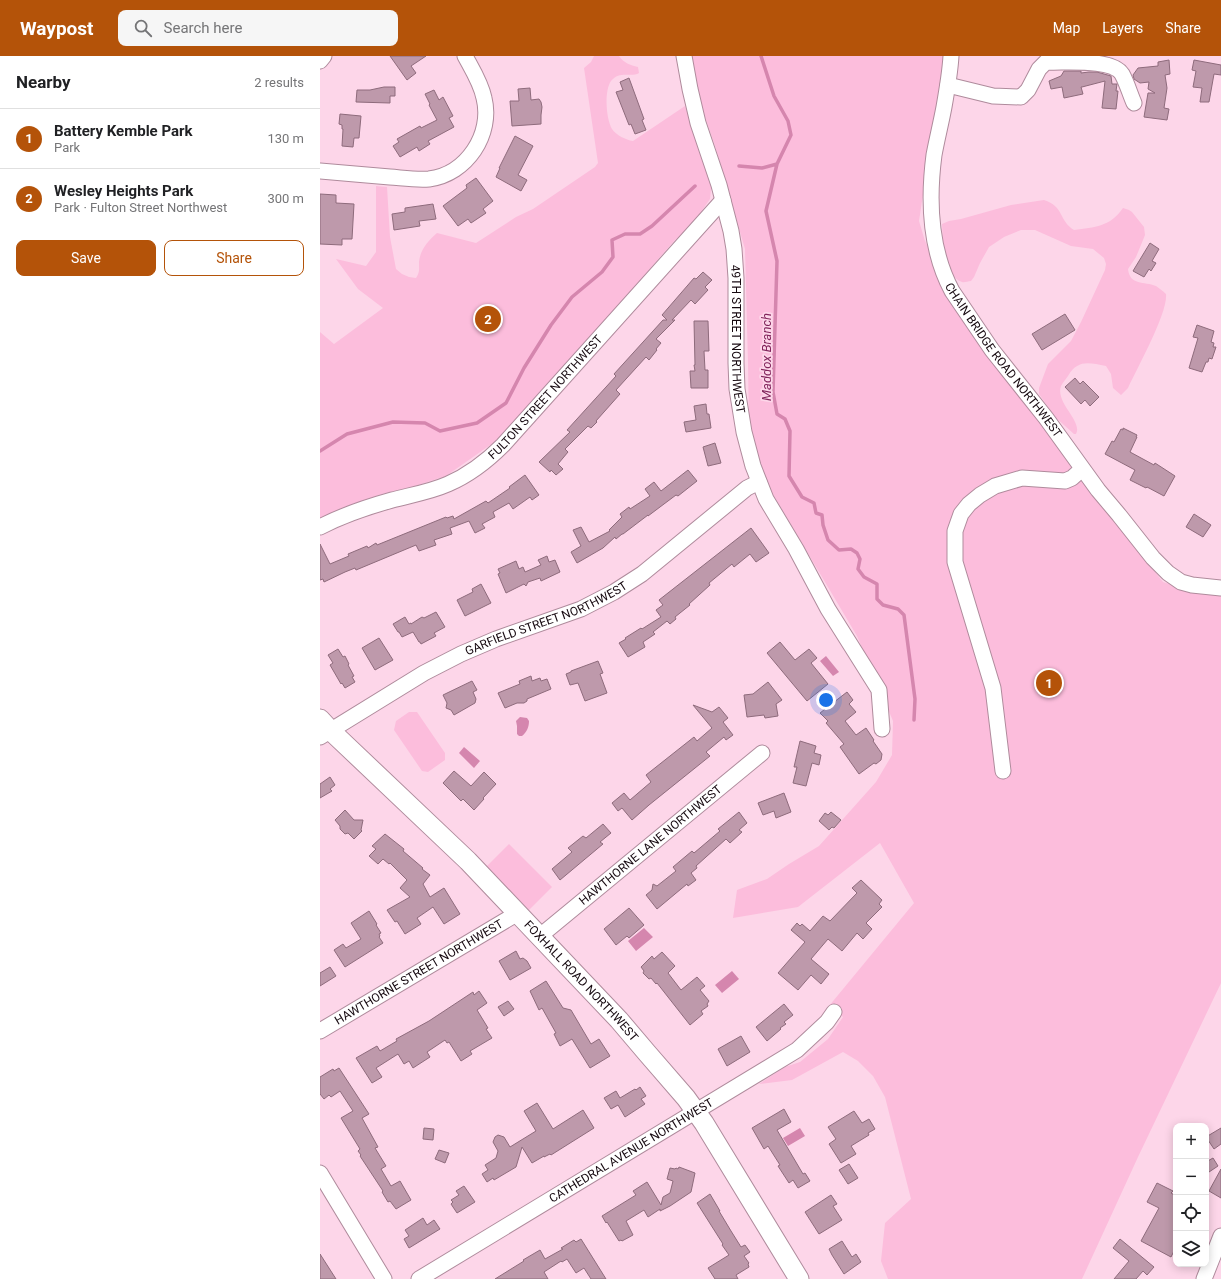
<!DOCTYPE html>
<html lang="en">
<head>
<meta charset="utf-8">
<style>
  :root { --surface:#fff; --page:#f6f6f6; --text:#202124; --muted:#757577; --line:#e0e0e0; --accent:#b45309 }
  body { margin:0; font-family:Roboto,sans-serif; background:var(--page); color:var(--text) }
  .controls { position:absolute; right:12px; bottom:12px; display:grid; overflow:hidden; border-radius:8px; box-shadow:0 2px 10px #0003 }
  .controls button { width:36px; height:36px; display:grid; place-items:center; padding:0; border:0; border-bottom:1px solid var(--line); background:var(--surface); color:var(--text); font:20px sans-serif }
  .you { position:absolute; left:506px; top:644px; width:14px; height:14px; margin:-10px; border:3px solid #fff; border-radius:50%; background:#1a73e8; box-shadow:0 0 0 6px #1a73e833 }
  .badge { display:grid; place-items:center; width:26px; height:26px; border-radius:50%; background:var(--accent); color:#fff; font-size:13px; font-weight:700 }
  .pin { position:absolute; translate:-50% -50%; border:2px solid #fff; box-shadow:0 1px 4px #0006 }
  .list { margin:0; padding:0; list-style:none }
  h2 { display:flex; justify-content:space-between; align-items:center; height:52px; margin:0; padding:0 16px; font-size:17px }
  h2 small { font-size:13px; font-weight:400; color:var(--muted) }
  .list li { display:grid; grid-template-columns:26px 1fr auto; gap:12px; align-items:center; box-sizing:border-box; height:60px; padding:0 16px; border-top:1px solid var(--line) }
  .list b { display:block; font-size:15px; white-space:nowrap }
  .list p { margin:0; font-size:13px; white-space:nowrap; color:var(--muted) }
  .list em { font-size:13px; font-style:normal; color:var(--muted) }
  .actions { display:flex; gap:8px; padding:12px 16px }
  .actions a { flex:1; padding:9px 0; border:1px solid var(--accent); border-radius:8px; text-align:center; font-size:14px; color:var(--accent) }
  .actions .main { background:var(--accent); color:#fff }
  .icon { flex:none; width:22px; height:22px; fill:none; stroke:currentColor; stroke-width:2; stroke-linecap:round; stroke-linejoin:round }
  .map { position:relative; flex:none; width:901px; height:1223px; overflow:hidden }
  header { display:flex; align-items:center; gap:24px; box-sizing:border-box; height:56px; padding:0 20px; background:var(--accent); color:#fff }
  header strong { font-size:19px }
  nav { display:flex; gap:22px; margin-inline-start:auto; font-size:14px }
  .search { width:280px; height:36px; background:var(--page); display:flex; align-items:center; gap:10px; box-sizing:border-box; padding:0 14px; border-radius:8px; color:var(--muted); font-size:15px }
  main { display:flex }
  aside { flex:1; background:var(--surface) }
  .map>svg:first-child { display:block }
  .green { fill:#fcbddc }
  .water { fill:#d586ae }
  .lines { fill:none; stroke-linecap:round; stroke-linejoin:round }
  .stream { stroke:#d586ae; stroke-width:3.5 }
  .building { fill:#be99ab; stroke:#8e6b7c }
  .minor-casing { stroke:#af8b9c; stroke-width:17 }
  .major-casing { stroke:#af8b9c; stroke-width:21 }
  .minor { stroke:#fff; stroke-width:15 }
  .major { stroke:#fff; stroke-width:19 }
  .labels { text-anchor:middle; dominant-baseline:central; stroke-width:3.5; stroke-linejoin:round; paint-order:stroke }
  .street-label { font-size:12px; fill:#15080f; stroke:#fdd6e9 }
  .water-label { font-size:13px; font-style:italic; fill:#82255c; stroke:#fdd6e9 }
</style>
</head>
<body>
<header>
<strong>Waypost</strong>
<div class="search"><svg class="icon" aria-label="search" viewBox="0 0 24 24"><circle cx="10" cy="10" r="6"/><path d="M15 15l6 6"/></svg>Search here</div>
<nav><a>Map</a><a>Layers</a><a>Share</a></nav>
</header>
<main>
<aside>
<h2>Nearby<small>2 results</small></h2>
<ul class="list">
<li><span class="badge">1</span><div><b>Battery Kemble Park</b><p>Park</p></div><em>130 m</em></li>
<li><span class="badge">2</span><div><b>Wesley Heights Park</b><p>Park · Fulton Street Northwest</p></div><em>300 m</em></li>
</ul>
<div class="actions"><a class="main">Save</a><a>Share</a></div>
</aside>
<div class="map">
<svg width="901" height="1223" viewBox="0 0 901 1223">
  <rect width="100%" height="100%" fill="#fdd6e9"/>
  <!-- green -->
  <path class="green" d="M274 0H299C304 7 310 9 318 11L319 17C311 22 300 14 291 25 284 35 286 63 292 73 296 79 306 84 313 85L365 50 392 123 390 143 370 172 355 184 340 201 303 245 183 380 126 420 95 430 62 438 22 452 0 463V276L14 288 63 252 38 233 16 203 46 210 56 196V130L67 131 70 181 76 213 82 218 89 221 96 222C100 216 99 213 99 206 100 194 108 185 117 177L156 187 196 161 213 153 275 111 278 107 264 12 271 6Z
    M369 0H624L599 165 605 185 658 287 696 332 747 405 843 526 875 536 901 538V927L818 1101 762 1223H568L561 1205 565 1167 591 1143 565 1041 553 1020 538 1005 523 996 472 1024 439 1028 465 1011 480 1006 508 983 523 961 509 950 594 847 560 787 478 851 413 862 417 834 447 823 469 808 499 790 556 726 572 699 573 665 537 580 448 430 429 376 428 307 425 193 395 90 371 21Z
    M724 144C744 150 739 165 754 174 775 171 790 171 803 152L809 154 812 156 824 171 825 179 823 184 816 201 808 213C810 230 824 225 836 230 839 232 843 235 846 238 848 257 817 312 808 332L801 339 793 332 791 318 786 310C769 307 758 303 748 320 746 323 743 326 741 330 735 347 763 365 756 378H754L735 361 719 338V332L728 308 751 285 761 266 785 214 786 208 784 202 773 193 751 190 715 174H701L684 181 669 191 660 207 654 221 651 225C648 225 644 227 642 226 624 221 623 183 622 168L629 165 641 163 691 149Z
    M89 656H97L125 697V704L108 716 102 715 74 674 76 665Z
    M189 788 232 831 209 854 166 811Z"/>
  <!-- water -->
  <path class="water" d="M506 600 519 616 513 620 500 605Z
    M200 661 207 662 209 665C209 671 207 676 202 680H199L197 678V670L196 665Z
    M144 691 160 705 154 712 139 697Z
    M324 872 333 881 316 895 308 885Z
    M412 915 419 923 402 937 395 929Z
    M480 1072 485 1080 468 1090 463 1082Z"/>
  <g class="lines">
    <!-- stream -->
    <path class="stream" d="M441 0 454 40 468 65 471 79 457 108 446 155 457 205 453 336 457 358 465 363 470 375 469 420 482 441 494 447 496 457 502 459 503 469 508 484 519 494 531 493 537 497 540 503 538 513 544 521 557 528V543L563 549 578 553 584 559 595 643 594 664
      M419 110 442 112 457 108
      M0 395 27 378 73 366 105 367 120 375 157 367 186 347 204 312 231 269 252 241 282 216 293 201 292 184 305 178H320L332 170 375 130"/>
  </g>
  <!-- building -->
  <path class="building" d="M70 0H106L91 10 96 17 87 24Z
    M849 4 850 18 845 19 847 32 844 52 849 53 847 64 824 61 828 37H835L828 33 829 26 820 27 814 23 813 19 818 12 838 10V6Z
    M874 4 901 9V19L894 18 889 46H880L882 32 873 31 876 15 872 14Z
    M744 15H761V17L769 16H777L791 20 792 28H797L796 35H798L796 53 782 52 785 25 762 31H761L763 38 744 42 742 31 731 33 729 25 741 20Z
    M309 22 324 63 322 64 326 74 315 78 311 68 309 69 296 36 303 34 300 26Z
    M64 31H75V40H70V47L36 46 37 34H50Z
    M210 32 211 44 219 43 221 46 222 51 221 59V68L192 70 190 45H199L198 33Z
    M114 34 119 44 123 41 133 60 129 62 134 71 108 85 110 88 99 95 97 91 80 101 73 90 79 86 77 83 100 70 101 72 117 64 109 49 110 48 105 38Z
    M20 58 41 60 39 82H34L33 91 22 90 23 73H22V69L19 68Z
    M195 80 213 90 198 119 207 124 201 135 176 121 180 112H179Z
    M156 122 173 145 163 153 166 157 151 167 148 163 138 170 123 150 147 132 146 129Z
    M0 138 16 139V147L34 148 32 183H22V189L0 188Z
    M113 148 116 163 99 165 100 170 74 174 72 158 85 156V152Z
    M830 187 839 193 832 205 836 207 831 215 829 213 824 221 813 215Z
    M383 216 392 224 385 231 388 234 375 248 371 244 352 264H355L336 283 341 287 336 293 337 294 329 304 326 301 296 334 300 338 276 365 277 366 271 372 268 370 245 393 248 396 238 408 243 413 236 419 231 414 230 416 219 406 250 376 247 374 296 320 294 318 343 264H347L342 259 374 222 376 223Z
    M745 258 755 274 722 294 712 278Z
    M374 265H388L389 295H384L385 314H388V332H371L370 315H375L374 309H375Z
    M877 269 894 275 891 286 894 287 893 291H896L892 303 889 302 888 306H886L882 316 869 312 878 282 873 281Z
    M755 322 760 328 763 325 779 341 770 350 765 344 761 348 745 331Z
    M386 348 387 358H389L391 372 366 376 364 366 376 364 374 350Z
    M803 372 817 379 816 381H817L810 396 834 409 835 407 855 420 844 440 827 431 826 432 810 424 815 414 785 398 792 385 794 386 801 373 803 374Z
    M395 387 401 407 388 410 383 391Z
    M368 414 377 425 358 440 356 439 328 460V459L303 478H302L296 483 295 481 283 492 257 507 251 496 261 490 253 474 261 471 269 486 290 475 289 474 302 461 300 458 309 451 310 453 330 440 325 433 334 426 341 435Z
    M205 419 219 439 212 444 210 441 193 453 189 447 173 456 175 461 162 468 165 472 155 477 149 465 130 472 132 478 114 484 116 489 99 495 96 489 36 514 35 512 25 516 4 526 3 523 0 524V488L10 508 29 500 28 498 47 490 48 492 56 487 57 489 126 461 127 462 133 460 134 463 166 445 168 447 190 432 189 431Z
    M874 458 891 469 883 481 866 471Z
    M431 472 449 497 436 506 430 498 414 511 412 508 389 527 390 529 369 548 370 549 355 561 356 563 350 568 347 565 333 576 335 578 323 586 325 591 308 601 299 587 306 583 305 582 321 572 322 573 341 561 336 554 343 549 339 544Z
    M227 500 229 506 235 504 240 516 221 525 220 522 208 526 206 530 204 528 186 537 178 518 180 517 178 513 196 505 199 513 203 511 205 516 221 509 218 504Z
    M161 528 171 547 145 560 137 544 153 536 152 533Z
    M116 556 125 571 114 577 116 580 101 588 100 586H99L93 576 82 581 79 576H78L73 568 85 561 89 568 91 567V568L102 561 104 562Z
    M59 582 73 604 55 614 42 592Z
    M460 586 475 604 489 593 497 602 491 607 508 628 487 645 447 597Z
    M18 593 23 601 25 600 29 608 28 609 34 620 32 621 35 626 25 632 22 627 21 628 10 609 13 607 8 599Z
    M278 605 283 617 280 618 287 637 265 645 258 627 250 629 246 618 251 616V615Z
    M211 620 212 625 220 622 221 625 227 623 231 633 207 643V645L204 647H197L185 652 178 637 200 628 199 625Z
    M152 625 157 634 153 636 156 643 155 647 134 659 131 654 126 652 127 647 123 639Z
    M448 626 462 644 456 648 458 660 445 662 444 659 427 661 424 639 433 638Z
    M527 636 533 644 529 648 536 656 525 665 536 679 546 672 554 684 553 685 562 698 561 704 556 708 554 707 539 718 520 691 524 688 506 667 508 665 500 657Z
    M373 649 392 656 399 651 408 662 403 666 413 679 406 684 404 681 386 696 390 700 329 749 312 764 302 752 298 755 292 747 304 737 310 744 331 726 326 719 374 681 377 685 392 672Z
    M480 685 496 690 494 697 501 699 499 709 492 707 486 730 473 727 477 711H474Z
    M134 715 151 730 164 716 176 728 163 742 164 743 154 754 143 743 141 745 123 727Z
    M10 721 15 729 10 733 12 735 0 742V728Z
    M464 737 471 756 456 762 454 755 443 759 438 747Z
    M25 754 34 764H43L41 774 42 775 34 783 28 777 25 778 20 773V770L15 764Z
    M419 756 427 767 419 774 422 776 410 787 406 783 376 810 377 812 371 817 376 824 368 830 367 828 337 853 326 839 332 834 333 828 337 830 356 815 353 811 372 795 374 797 400 775 398 773Z
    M511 756 521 764 514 772 512 771 509 774 499 765 505 757 508 759Z
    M283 768 291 777 280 786 283 788 240 824 232 813 252 796 248 792 263 780 266 782Z
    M65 778 84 793 83 795 103 812 102 813 110 819 103 828 110 841 124 832 140 858 124 868 113 851 97 862 101 868 85 878 77 865 75 866 67 854 90 841 80 832 87 824 70 807 69 808 63 803 58 808 49 800 56 793 52 790Z
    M541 824 562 844 559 848 562 851 546 867 552 873 543 883 537 877 522 895 508 883 491 903 509 918 501 928 491 919 478 934 458 917 485 886 471 874 477 867 480 870 482 868 490 875 503 860 510 865 537 837 532 832Z
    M309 852 324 869 309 882 307 880 296 889 284 873Z
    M49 855 57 868 56 869 61 877 59 878 60 880 59 881 63 887 25 911 14 894 23 888 26 892 41 883 31 867Z
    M196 895 200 903 203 902 207 905 211 912 190 924 179 905Z
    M342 896 355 910 348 917 361 934 377 921 385 930 380 934 389 945 387 948 388 950 381 955 383 958 370 969 337 927 336 928 331 922 329 923 323 917 324 915 321 911 332 900 334 903Z
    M10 911 16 920 0 930V917Z
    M226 925 243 952 251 954 271 988 279 983 290 1000 270 1012 252 983 240 990 234 978 236 977 222 952 219 954 210 935Z
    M159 935 167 947 157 954 168 972 166 973 172 982 150 995 152 998 141 1005 129 986 127 987 125 984 107 996 110 1001 93 1012 89 1005 84 1008 78 998 56 1012 62 1021 52 1027 36 1002 57 990 60 995 77 985 76 983 109 965 153 936 154 939Z
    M188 945 194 953 184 960 178 951Z
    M464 948 473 959 464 966 466 968 460 972 461 973 447 985 436 971Z
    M421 980 430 996 407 1010 398 993Z
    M19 1012 49 1058 42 1062 58 1091 55 1092 66 1110 61 1113 71 1130 80 1125 91 1144 76 1153 70 1145 68 1146 62 1136 63 1135 40 1100 41 1099 38 1095 40 1093 21 1062 33 1055 20 1035 11 1041 9 1039 4 1043 0 1038V1021L13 1013 14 1015Z
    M320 1031 326 1040 321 1043 325 1048 305 1061 298 1049 291 1053 284 1042 296 1035 300 1042 315 1033 316 1034Z
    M217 1047 233 1073 263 1054 274 1072 231 1099 230 1098 224 1101V1100L212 1107 202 1091 196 1111 174 1124 173 1122 167 1126 162 1118 168 1114 165 1109 176 1102 178 1095 173 1086 175 1081 178 1079 184 1081 190 1091 216 1075 204 1055Z
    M464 1053 471 1066 457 1074 483 1118 485 1117 490 1125 478 1132 473 1124 469 1127 458 1110 460 1109 448 1090 444 1093 432 1072Z
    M534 1055 542 1067 549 1063 555 1073 548 1077 549 1079 531 1090 536 1098 521 1107 509 1088 516 1083 508 1071Z
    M104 1072 114 1073 113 1084 103 1083Z
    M901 1072V1088L894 1093 886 1081Z
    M119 1094 129 1097 125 1107 115 1103Z
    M893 1102 898 1110 886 1118V1106Z
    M529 1108 538 1122 528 1128 519 1114Z
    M359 1111 375 1117 371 1136 350 1150 340 1155V1153L328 1161 324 1154 306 1165 313 1179 302 1185 301 1184 299 1185 287 1166 286 1167 282 1160 316 1139 313 1135 327 1126 341 1149 343 1141 350 1137 353 1125 347 1123 350 1112 355 1113 356 1112 358 1113Z
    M901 1113V1142L889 1135Z
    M837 1127 853 1135 851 1137 856 1140V1191L851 1201 821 1185 839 1152 827 1146Z
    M144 1130 155 1146 137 1157 131 1148 133 1146 131 1144 139 1139 136 1135Z
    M390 1138 400 1155H399L411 1175 421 1191 425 1189 430 1196 424 1200 429 1207 428 1208 429 1211 416 1219 418 1223H395L388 1212 409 1199 402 1189 403 1188 377 1147Z
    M511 1139 517 1148 513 1150 522 1164 499 1178 485 1156Z
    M103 1162 107 1169 114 1164 120 1173 89 1192 84 1183 89 1180 85 1174Z
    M261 1183 286 1223H271L264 1212 256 1217 247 1203 242 1206 241 1205 224 1216 228 1223H175L204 1205 203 1204 220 1194 225 1203 243 1193 241 1192 254 1184 256 1186Z
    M800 1183 834 1211 827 1219 823 1215 816 1223H794L809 1205 793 1192Z
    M522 1185 532 1201 536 1198 541 1206 524 1218 512 1199 509 1193Z
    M0 1198 16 1223H0Z"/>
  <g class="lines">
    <defs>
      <g id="minor">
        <path id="s1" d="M364 0 370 33 378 67 399 129 411 175 414 193 416 222V307L417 333 424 376 433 410 446 443 476 493 508 553 559 634 562 673"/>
        <path id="s2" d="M631 0C630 17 627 34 624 51 621 67 617 83 614 99 608 145 610 194 632 235L672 294 726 362 778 434 799 459 833 502 848 517 861 526 872 529 901 532"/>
        <path d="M0 5 4 0"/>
        <path d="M628 29 673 40 701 41 708 34 719 13 726 6C744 7 792 2 802 18 807 27 810 38 814 47"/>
        <path d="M0 115C23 117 47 119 70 121 83 122 96 124 109 123 147 118 173 78 164 42 161 27 152 13 145 0"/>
        <path id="s3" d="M0 471C23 459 47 451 72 444 91 439 110 436 128 428 149 419 167 405 183 389L403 144"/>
        <path id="s4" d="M0 681 104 617 141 598 176 583 261 553 294 536 322 518 427 432 439 426"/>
        <path d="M683 715 673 632 635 506V475L641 458 649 448 660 439 675 430 702 422 745 425 752 422 762 413"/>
        <path id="s5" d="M220 880 442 697"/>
        <path id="s6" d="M0 975 198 857"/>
        <path d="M0 1117 64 1223"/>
        <path id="s7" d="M99 1223 477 994 507 966 514 956"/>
        <path d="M884 1223 901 1180"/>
      </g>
      <g id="major">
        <path id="s8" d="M0 663 11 675 148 805 299 964 327 997 366 1042 384 1067 479 1223"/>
      </g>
    </defs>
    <!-- minor casing -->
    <use href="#minor" class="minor-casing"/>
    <!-- major casing -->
    <use href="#major" class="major-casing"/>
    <!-- minor -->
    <use href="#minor" class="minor"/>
    <!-- major -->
    <use href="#major" class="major"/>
  </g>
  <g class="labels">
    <!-- street labels -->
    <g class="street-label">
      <text stroke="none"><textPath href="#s1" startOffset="290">49TH STREET NORTHWEST</textPath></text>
      <text stroke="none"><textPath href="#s2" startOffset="326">CHAIN BRIDGE ROAD NORTHWEST</textPath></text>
      <text stroke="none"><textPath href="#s3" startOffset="267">FULTON STREET NORTHWEST</textPath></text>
      <text stroke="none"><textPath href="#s4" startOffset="256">GARFIELD STREET NORTHWEST</textPath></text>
      <text stroke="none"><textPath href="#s5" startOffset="143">HAWTHORNE LANE NORTHWEST</textPath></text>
      <text stroke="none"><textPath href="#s6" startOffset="115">HAWTHORNE STREET NORTHWEST</textPath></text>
      <text stroke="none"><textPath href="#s8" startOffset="370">FOXHALL ROAD NORTHWEST</textPath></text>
      <text stroke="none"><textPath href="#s7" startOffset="248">CATHEDRAL AVENUE NORTHWEST</textPath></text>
    </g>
    <!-- water labels -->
    <g class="water-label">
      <text transform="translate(446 301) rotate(-90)">Maddox Branch</text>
    </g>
  </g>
</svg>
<div class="controls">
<button>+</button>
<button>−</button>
<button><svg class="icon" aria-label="locate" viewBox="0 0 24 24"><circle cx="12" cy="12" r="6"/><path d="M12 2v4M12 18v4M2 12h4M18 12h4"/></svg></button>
<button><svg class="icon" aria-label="layers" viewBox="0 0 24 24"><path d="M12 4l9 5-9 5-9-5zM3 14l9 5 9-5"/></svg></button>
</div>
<div class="you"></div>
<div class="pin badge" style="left:729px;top:627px">1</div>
<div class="pin badge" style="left:168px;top:263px">2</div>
</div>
</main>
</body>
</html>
